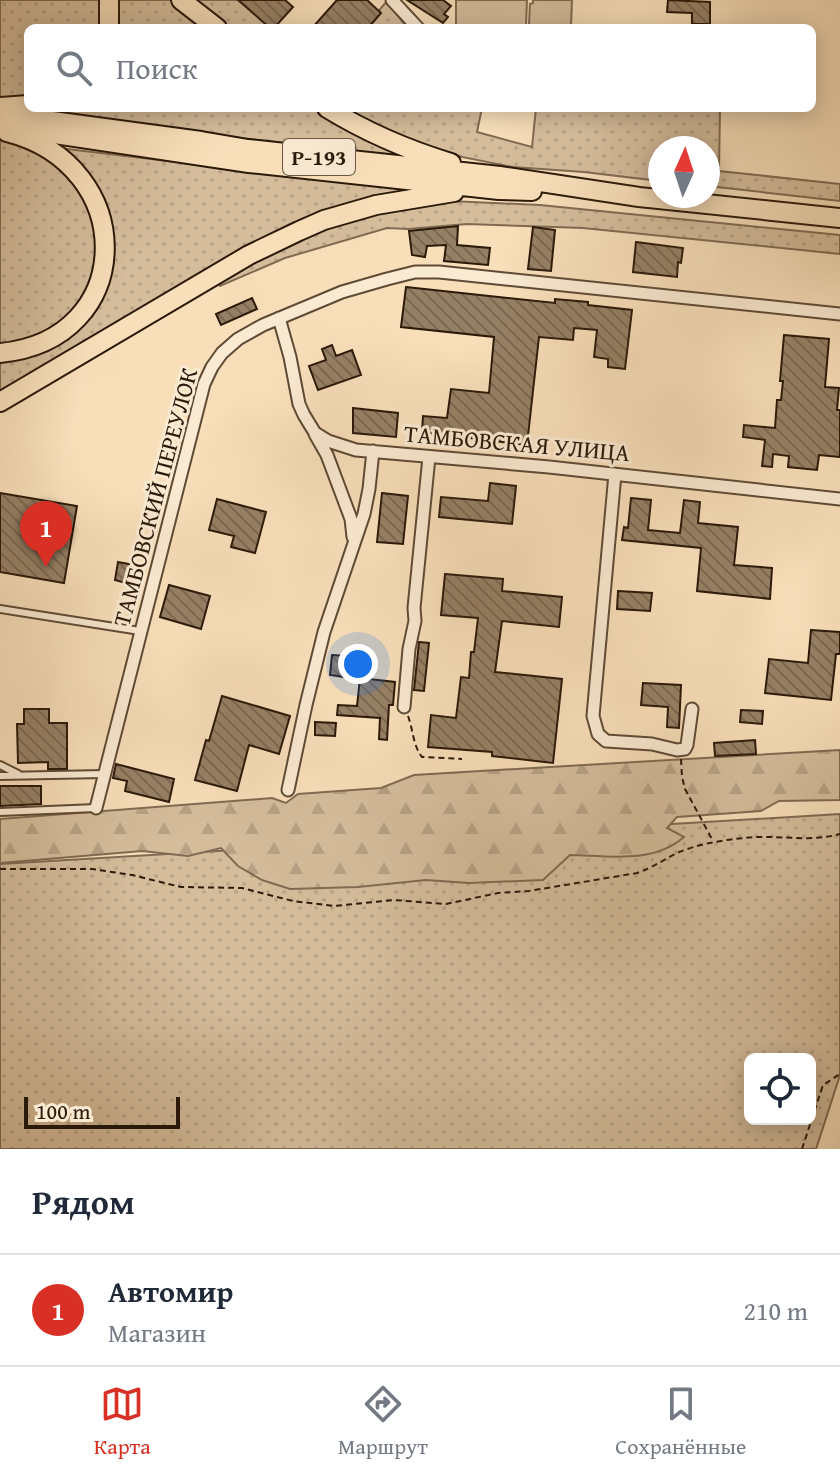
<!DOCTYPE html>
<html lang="ru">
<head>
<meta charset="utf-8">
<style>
  :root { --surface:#fff; --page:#f6f6f7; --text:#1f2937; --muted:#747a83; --line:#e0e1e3; --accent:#d93025 }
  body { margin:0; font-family:"Gentium Book Plus",serif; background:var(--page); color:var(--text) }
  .controls { position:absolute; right:24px; bottom:24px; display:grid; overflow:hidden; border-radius:12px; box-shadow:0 4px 20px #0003 }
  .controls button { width:72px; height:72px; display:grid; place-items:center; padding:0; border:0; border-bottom:2px solid var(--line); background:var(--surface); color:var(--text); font:40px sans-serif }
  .compass { position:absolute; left:648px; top:136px; width:72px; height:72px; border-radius:50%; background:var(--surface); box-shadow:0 4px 20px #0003; rotate:3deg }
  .scale { position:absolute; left:24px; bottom:20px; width:156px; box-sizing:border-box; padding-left:8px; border:4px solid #2b1909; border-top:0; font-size:22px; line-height:28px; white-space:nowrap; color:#2b1909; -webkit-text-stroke:6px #faead2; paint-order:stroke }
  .you { position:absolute; left:358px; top:664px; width:28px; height:28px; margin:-20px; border:6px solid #fff; border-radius:50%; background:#1a73e8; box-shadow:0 0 0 12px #1a73e833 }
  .badge { display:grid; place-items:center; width:52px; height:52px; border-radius:50%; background:var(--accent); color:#fff; font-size:26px; font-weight:700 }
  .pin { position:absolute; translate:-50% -66px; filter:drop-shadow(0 2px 4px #0008) }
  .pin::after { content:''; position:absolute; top:42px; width:28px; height:24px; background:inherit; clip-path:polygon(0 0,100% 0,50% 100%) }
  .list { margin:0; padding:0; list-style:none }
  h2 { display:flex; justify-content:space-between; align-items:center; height:104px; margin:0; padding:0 32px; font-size:34px }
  h2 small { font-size:26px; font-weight:400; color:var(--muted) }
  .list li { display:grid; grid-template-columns:52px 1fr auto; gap:24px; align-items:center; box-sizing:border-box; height:112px; padding:0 32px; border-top:2px solid var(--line) }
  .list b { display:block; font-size:30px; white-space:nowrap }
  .list p { margin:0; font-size:26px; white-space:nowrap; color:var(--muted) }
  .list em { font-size:26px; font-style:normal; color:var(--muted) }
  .icon { flex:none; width:44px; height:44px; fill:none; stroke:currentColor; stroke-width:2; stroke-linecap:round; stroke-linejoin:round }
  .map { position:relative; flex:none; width:840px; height:1149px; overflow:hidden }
  .search { position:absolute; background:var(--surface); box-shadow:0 4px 20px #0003; left:24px; right:24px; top:24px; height:88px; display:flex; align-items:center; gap:20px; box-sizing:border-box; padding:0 28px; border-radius:12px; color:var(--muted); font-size:30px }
  .sheet { height:216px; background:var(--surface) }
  nav { display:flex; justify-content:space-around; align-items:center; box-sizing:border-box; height:112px; border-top:2px solid var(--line); background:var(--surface); font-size:22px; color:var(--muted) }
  nav a { display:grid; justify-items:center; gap:4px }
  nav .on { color:var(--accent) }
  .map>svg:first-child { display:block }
  .grass { fill:url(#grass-dots); stroke:#806b52; stroke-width:2; fill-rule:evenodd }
  .forest { fill:url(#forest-firs); stroke:#806b52; stroke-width:2 }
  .garden { fill:#d5bd9c; stroke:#806b52; stroke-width:2 }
  .building { fill:url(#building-back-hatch); stroke:#2b1909; stroke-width:2 }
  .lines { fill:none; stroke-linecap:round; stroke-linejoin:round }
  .service-casing { stroke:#5e4a35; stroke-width:10 }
  .minor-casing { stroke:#5e4a35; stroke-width:15 }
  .primary-casing { stroke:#2b1909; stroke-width:22 }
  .trunk-casing { stroke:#2b1909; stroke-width:22 }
  .path { stroke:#2b1909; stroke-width:2; stroke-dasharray:6 4; stroke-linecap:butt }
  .service { stroke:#faead2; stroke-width:6 }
  .minor { stroke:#faead2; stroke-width:11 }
  .primary { stroke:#f8dfba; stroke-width:18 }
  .trunk { stroke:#f8dfba; stroke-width:18 }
  .labels { text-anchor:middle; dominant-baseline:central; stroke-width:6; stroke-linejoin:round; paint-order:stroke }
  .shield { fill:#faead2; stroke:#695845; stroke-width:2 }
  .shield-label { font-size:22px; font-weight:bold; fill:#2b1909 }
  .street-label { font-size:24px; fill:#2b1909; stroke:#faead2 }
</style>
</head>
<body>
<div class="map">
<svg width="840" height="1149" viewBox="0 0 840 1149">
  <defs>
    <pattern id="grass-dots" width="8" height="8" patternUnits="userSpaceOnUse" patternTransform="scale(2)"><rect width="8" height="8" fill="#d5bd9c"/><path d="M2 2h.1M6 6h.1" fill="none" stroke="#b7a285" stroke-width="1.8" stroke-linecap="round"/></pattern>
    <pattern id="forest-firs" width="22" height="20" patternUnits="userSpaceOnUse" patternTransform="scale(2)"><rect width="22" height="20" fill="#d5bd9c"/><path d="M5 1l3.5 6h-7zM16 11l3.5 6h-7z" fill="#b7a285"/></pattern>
    <pattern id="building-back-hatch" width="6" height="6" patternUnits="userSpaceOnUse" patternTransform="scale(2)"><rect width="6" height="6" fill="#968065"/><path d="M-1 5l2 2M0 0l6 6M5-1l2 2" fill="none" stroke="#7b6851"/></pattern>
  </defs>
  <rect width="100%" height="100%" fill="#f8dfba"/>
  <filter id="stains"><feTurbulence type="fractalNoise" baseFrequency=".0025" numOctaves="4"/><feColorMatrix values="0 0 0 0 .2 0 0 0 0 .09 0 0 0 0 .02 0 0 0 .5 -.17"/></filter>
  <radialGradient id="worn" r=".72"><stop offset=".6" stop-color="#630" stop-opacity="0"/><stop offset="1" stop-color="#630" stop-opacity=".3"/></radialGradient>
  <!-- grass -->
  <path class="grass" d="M0 0H246L282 28H28V97L0 99Z
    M387 1 407 28H364Z
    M45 108H482L477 132 532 147 536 108H720L719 171 840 184V201L708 186V148H660V181L584 172 513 167 442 153 417 158 48 116Z
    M0 141 218 167 413 187 414 190 363 202 0 396Z
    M450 201 540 205 840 235V254L583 228 467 224 408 229 387 228 285 258 220 286 217 281C263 255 319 227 370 212 395 205 424 205 450 201Z
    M840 814V1075L816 1149H0V864ZM750 1059H810V1119H750Z"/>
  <!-- forest -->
  <path class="forest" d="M840 750V800L779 801 761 811 677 817 667 828 684 837C653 864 609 856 570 855L543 880 469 883 426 880 358 887 290 889 262 880 238 866 221 848 188 856 142 851 0 863V819L272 798 286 803 298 794 381 788 414 775Z"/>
  <!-- garden -->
  <path class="garden" d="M456 0H527L526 25 456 27Z
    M533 0H572L571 25H529L530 4 533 3Z"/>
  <!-- building -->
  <path class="building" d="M238 0H285L293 7 274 28H270Z
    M337 0H367L381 13 368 28H312Z
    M407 0H443L451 6 444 14 448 17 443 23Z
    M668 0 710 2V24H692V13L667 12Z
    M458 226 457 245 490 248 488 265 444 261 446 245 427 246 425 257 412 255 409 231Z
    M533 227 555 230 551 271 528 269Z
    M636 242 683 248 681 263 678 262 677 277 633 272Z
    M406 287 555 303V299L588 302V305L632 310 625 369 608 367V359L594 357 597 330 574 328 573 340 539 337 527 445 422 432 423 416 447 418 451 389 489 393 494 337 401 327Z
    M252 298 257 309 221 325 216 314Z
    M784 335 829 339 825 387 839 388 837 410H840V457L819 455 817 470 788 467 789 456 773 454 772 467 762 466 765 440 743 437 744 425 775 428 777 400H781L783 381H780Z
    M332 345 336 356 352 350 361 375 318 390 309 366 326 360 322 349Z
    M353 408 398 413 396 437 353 433Z
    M490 483 516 486 512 524 439 517 441 497 488 501Z
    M0 493 77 506 64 583 0 572Z
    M382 493 408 496 403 544 377 542Z
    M631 498 651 500 648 530 680 533 684 500 700 502 698 523 738 527 734 565 772 568 770 599 697 591 701 548 622 540 624 527 628 528Z
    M217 499 266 512 255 553 231 547 234 536 209 530Z
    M118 562 129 564 126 583 115 580Z
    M445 574 503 579 502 591 562 597 559 627 502 621 495 672 562 679 553 763 492 756V752L428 747 431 715 456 718 461 677 469 678 471 652H474L478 618 441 615Z
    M169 585 210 596 201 629 160 617Z
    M618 591 652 593 650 611 617 609Z
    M811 630 840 632V654H836L831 700 765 693 769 659 808 663Z
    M419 642 429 643 424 691 414 690Z
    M332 655 346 656 344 677 330 675Z
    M360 678 395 682 393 705H389L387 740 379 739 380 718 337 715 338 705 357 706Z
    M643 683 681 685 679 728 667 727 668 707 641 705Z
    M222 696 290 716 279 754 249 745 237 791 195 780 206 740 209 741Z
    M24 709H49V723H67V769H48V762L18 763 17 724H24Z
    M741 710 763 711 762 724 740 722Z
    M315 722 336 723 335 736 315 735Z
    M755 740 756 754 715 756 714 743Z
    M116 764 174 779 169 802 125 791 127 781 113 778Z
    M0 786H41V804L0 806Z"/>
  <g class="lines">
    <defs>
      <path id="service" d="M0 609 140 631
        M0 765 18 774
        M0 776 105 774
        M0 812 96 808"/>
      <path id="minor" d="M392 0 418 28
        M279 318 290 357 299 404 304 415 315 433 328 441 356 450 549 467 840 499
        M315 434 327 455 351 519 353 537
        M615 474 593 716 598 734 606 741 652 744 677 750 685 749 687 745 692 709
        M404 707 409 649 415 621 414 608 429 457
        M288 790 306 705 324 632 364 514 369 489 373 451
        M96 808 204 384 212 367 222 353 238 339 263 325 342 292 387 279 415 272H439L840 314"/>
      <path id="primary" d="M109 28V0
        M0 107 28 105
        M0 353C138 340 139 165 7 132"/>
      <path id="trunk" d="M181 0 217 28
        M327 108C366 132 408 150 451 163
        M0 114 201 141 248 149 500 176 639 197 840 218
        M0 126 249 163 499 190 532 191
        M0 402 249 255 299 231 324 220 376 205 454 192"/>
    </defs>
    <!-- service casing -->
    <use href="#service" class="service-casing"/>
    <!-- minor casing -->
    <use href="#minor" class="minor-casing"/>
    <!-- primary casing -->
    <use href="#primary" class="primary-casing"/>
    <!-- trunk casing -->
    <use href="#trunk" class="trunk-casing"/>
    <!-- path -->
    <path class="path" d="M408 716C413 729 413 746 422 757L462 759
      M681 759 682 777 685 789 713 841
      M0 869H92L132 875 181 887 242 888 293 901 334 906 394 900 446 904 498 893 529 891 637 873C654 867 663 860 677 853 698 844 722 840 745 838 777 834 808 843 840 834
      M802 1149 823 1085 840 1074"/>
    <!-- service -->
    <use href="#service" class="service"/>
    <!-- minor -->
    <use href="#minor" class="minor"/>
    <!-- primary -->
    <use href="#primary" class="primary"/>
    <!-- trunk -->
    <use href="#trunk" class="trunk"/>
  </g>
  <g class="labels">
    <!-- shield labels -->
    <rect class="shield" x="283" y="139" width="72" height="36" rx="6"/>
    <g class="shield-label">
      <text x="319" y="157">Р-193</text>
    </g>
    <!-- street labels -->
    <g class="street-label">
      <text transform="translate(517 443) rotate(5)">ТАМБОВСКАЯ УЛИЦА</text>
      <text transform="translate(155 497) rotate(-75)">ТАМБОВСКИЙ ПЕРЕУЛОК</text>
    </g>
  </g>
  <rect width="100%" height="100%" filter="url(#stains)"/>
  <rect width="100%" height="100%" fill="url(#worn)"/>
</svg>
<div class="controls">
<button><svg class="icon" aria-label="locate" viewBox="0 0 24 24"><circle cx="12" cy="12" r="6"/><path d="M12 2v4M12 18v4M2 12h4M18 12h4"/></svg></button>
</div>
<svg class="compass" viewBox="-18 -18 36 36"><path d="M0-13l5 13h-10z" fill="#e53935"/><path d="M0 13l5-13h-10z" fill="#747a83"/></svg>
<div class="scale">100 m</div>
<div class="you"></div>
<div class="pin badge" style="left:46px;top:567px">1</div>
<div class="search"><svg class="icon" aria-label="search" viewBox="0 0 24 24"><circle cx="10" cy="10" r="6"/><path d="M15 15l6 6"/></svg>Поиск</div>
</div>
<section class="sheet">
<h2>Рядом<small></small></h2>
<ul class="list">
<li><span class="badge">1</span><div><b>Автомир</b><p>Магазин</p></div><em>210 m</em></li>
</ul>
</section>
<nav>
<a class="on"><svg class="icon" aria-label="map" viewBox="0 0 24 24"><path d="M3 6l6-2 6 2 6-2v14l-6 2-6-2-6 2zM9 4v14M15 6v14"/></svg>Карта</a>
<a><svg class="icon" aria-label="directions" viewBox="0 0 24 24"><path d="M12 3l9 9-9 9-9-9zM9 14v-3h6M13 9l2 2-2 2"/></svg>Маршрут</a>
<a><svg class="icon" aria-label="saved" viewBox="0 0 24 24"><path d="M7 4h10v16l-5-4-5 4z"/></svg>Сохранённые</a>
</nav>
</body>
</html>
